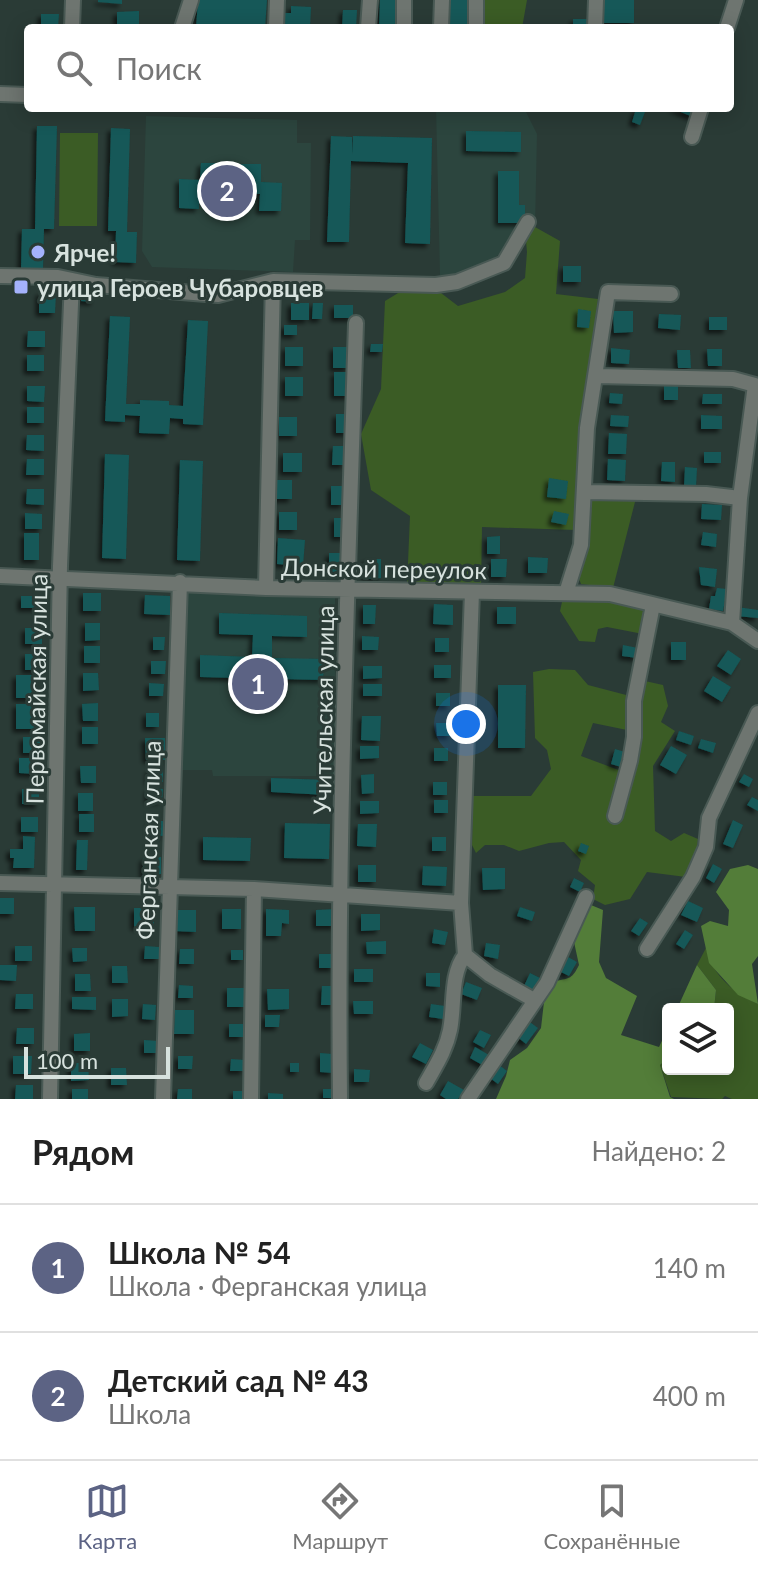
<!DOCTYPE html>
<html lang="ru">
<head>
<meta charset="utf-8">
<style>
  :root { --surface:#fff; --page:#f2f2f2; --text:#222; --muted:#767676; --line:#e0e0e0; --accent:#5c6384 }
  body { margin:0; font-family:Lato,sans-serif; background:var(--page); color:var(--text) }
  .controls { position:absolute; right:24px; bottom:24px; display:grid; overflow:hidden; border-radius:8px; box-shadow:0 4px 20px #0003 }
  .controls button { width:72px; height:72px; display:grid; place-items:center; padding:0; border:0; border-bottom:2px solid var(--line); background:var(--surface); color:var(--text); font:40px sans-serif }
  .scale { position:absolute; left:24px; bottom:20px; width:146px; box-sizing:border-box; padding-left:8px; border:4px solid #d7e2de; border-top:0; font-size:22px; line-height:28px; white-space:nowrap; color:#d7e2de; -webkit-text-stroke:6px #2a3b36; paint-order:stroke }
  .you { position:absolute; left:466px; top:724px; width:28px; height:28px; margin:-20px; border:6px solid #fff; border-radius:50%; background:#1a73e8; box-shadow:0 0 0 12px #1a73e833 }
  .badge { display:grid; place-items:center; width:52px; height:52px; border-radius:50%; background:var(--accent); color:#fff; font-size:26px; font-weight:700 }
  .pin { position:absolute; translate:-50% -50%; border:4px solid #fff; box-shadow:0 2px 8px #0006 }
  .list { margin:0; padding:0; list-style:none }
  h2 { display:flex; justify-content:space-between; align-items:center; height:104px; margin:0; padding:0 32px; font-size:34px }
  h2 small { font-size:26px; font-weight:400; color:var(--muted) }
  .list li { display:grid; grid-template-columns:52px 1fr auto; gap:24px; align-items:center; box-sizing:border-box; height:128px; padding:0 32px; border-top:2px solid var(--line) }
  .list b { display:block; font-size:30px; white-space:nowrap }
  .list p { margin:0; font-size:26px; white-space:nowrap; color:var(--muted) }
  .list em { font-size:26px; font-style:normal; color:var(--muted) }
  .icon { flex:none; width:44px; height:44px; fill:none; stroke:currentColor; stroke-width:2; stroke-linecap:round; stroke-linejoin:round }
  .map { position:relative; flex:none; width:758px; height:1099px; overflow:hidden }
  .search { position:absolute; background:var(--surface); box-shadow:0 4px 20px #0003; left:24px; right:24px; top:24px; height:88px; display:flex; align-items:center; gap:20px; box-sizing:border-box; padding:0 28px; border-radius:8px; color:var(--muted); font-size:30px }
  .sheet { height:360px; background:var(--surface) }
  nav { display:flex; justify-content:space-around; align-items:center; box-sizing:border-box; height:112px; border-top:2px solid var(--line); background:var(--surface); font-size:22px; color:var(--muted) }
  nav a { display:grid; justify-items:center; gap:4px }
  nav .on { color:var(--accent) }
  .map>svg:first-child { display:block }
  .built { fill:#2c453e }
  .green { fill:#3b5c25 }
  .forest { fill:#537d39 }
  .building { fill:#145858; filter:url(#shadow) }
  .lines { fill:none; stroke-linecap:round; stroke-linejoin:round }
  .minor-casing { stroke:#495954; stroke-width:18 }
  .minor { stroke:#6e7570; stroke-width:14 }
  .poi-dot { fill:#a4b2fc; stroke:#2a3b36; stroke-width:3 }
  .labels { text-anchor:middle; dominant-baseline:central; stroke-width:6; stroke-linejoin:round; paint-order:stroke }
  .poi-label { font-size:24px; font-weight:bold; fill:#d7e2de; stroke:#2a3b36; text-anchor:start }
  .street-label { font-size:24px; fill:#d7e2de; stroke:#2a3b36 }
</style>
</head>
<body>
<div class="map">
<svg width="758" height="1099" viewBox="0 0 758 1099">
  <defs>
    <filter id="shadow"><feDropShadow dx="-3.5" dy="3.5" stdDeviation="2" flood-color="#0009"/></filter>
  </defs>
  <rect width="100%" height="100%" fill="#2a3b36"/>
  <!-- built -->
  <path class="built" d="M436 108H524L537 134 535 227 525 230 506 250 472 272 451 279 440 275Z
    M146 116 297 120V143H311L310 240H295L293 272 152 267 142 251Z
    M186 592 335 598 336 776H213L212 770H177Z"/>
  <!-- green -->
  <path class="green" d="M481 0H527L522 28H481Z
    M60 133H98L97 226H59Z
    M535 227 560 241 556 294 598 299 581 425 576 530 482 527 481 589 407 586 410 516 371 490 361 434 381 389 385 301 408 287 441 293 458 306 505 292 525 278 527 252 525 230Z
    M590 496 636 498 613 588 581 584 577 574Z
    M569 600 612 602 647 611 643 634 607 627 598 629 595 642 579 641 560 611 562 602Z
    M549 669 575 670 588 685 630 696 627 730 593 723 581 756 624 772 639 700 645 681 663 685 668 706 661 722 675 731 653 766 655 831 671 841 684 833 698 839 695 866 686 877 647 872 630 899 605 905 593 899 595 885 578 871 581 860 564 842 549 843 519 851 504 845H485L476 853 472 845 473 796H531L551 769 547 750 535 738 533 672Z
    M706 948C712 975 734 993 758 1004V1099H732L725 1096 722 1099 671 1097 660 1065 668 1058V1069H728V1009H714L716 990 697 965Z"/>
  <!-- forest -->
  <path class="forest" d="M748 865 758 869V956L752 964 758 1004 738 995 709 963 701 926 710 921 728 926 729 910 716 892 730 869Z
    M591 905 603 910 599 962 606 978 637 996 621 1035 659 1047 668 1028V1058L660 1065 670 1097 674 1099H496L506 1076 510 1060 527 1048 541 1028 544 1002 556 981C570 978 572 979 579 965L574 942 581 916Z
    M697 965 716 990 714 1009H677Z"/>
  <!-- building -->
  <path class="building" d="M98 0H122V4L98 2Z
    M198 0H267L265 28H196Z
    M380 0H401L400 28H379Z
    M449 0H467V25H449Z
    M604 0H634V23H604Z
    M291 6 311 7 310 28H284L285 13H291Z
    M343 10H357L356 28H342Z
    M139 11V28H117V12Z
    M41 14H59L58 28H41Z
    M573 19H587L586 28H573Z
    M671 108H696L693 117Z
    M636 109 645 112 640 125 632 122Z
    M37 126H57L54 229H44L43 270 21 269 22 229H35Z
    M111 128 130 129 127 232H137L136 263 115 262 116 231H108Z
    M466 131 521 132V152L466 151Z
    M331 136 352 137V155L353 136 432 138 430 244 405 243 408 163 351 161 349 242H327Z
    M201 163H221L220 181H240L241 164H261V182L282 183 281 211H259L260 194 240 193V211L220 210V193L199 192V209L179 208V179L200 180Z
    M498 171H519V205H525V223H498Z
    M563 266H581V282H563Z
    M39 292 56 293 55 313H39Z
    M82 294 94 295V302L81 301Z
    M291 303H309V320H291Z
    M313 303H323L322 319H312Z
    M334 305H353V318H334Z
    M578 309 591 311 589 328 577 327Z
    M613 311H633V332L614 333Z
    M659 314 681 315 680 330 658 328Z
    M110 316 130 317 126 404H140V400L169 401V405L183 406 188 320 208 321 203 425 183 424V419L170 418 169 434 139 433 140 416 125 415V422L105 421Z
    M709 317H727V330H709Z
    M284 325H297V335H284Z
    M28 331H45V347H27Z
    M371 344H383L382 352H370Z
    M285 347H303V366H285Z
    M333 347H349V368H333Z
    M611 348 630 350 629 364 611 363Z
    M707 349H722V366H708Z
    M677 350H690L691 368H678Z
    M27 355H44V371H27Z
    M334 372H350V396H334Z
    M285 377H303V396H285Z
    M670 383H678V400H664V386H669Z
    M27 386H45L44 402 27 401Z
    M610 393 623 394 622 404 609 403Z
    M703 394H722V404H702Z
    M27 407H44V423H27Z
    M336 414H348V433H336Z
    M611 415 629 416 628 427 610 426Z
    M701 415 722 416V429H701Z
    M279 417H297V436H279Z
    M609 433 627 434 626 454H608Z
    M27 435H44V451L26 450Z
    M333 446H345V465H332Z
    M704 452H721V463H704Z
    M283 453H302V472H283Z
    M105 454 129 455 126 559 102 558Z
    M27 459H44V475H26Z
    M608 459 626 460 625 481 607 480Z
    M180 460 203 461 200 561 177 560Z
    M662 462H675V482L661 481Z
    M685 467 697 468 696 487 684 486Z
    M549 478 568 481 566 499 547 497Z
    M275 480H292V499H275Z
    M331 486H344V505H331Z
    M27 489H44V505L26 504Z
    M702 504 722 505 721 520 701 519Z
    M554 511 569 514 566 525 551 522Z
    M279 512H297V530H279Z
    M25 513 42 514V529H25Z
    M334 518H346V537H334Z
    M703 532 717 534 716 547 701 545Z
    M24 533H39V560H24Z
    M500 536V554H487V537Z
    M278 538 305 540 303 566 277 564Z
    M329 553H341V572H329Z
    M528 557 548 558 547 573H528Z
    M365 559H381V578L365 579Z
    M491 559H507L506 577H491Z
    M699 567 717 569 715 587 701 585Z
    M717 588 727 589 723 611 709 609 711 596H715Z
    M83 593H101V611H83Z
    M145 595 170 596V615L144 614Z
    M21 596H40V608H21Z
    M434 604 453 605V625L433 624Z
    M363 605H376L375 624H363Z
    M497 607H516V624H497Z
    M737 607 758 610V618L736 616Z
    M219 613 307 616V637L272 636V658L324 659 323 680 200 677V655L252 657 253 635 219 634Z
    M85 623H100V640L85 641Z
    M25 628H42V644H25Z
    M362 636 379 637 378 650H362Z
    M153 637H165L164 650H153Z
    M435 638H449V652H435Z
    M671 642H686V660H671Z
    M623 645 638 648 637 658 622 656Z
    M84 646H100V663H84Z
    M728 650 741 659 731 675 717 666Z
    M25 654H42V670H25Z
    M151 661H166L165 674H151Z
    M434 665H451V678H434Z
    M363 666H382V678L363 679Z
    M83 673H98L99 690 83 691Z
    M16 675H38L37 698H16Z
    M713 676 731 687 722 702 704 691Z
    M149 683 164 684 163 696H149Z
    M363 684H382V696H363Z
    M498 685H526L525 748H498Z
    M436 693H450V706H436Z
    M98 703V721H83L82 704Z
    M16 704H38L37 729H16Z
    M146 713H159V727H146Z
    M362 716H381L380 741 361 740Z
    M436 723H450L451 736H437Z
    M82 727H98V744H82Z
    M679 731 694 736 691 745 676 740Z
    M23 737H40V753H23Z
    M145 738H165V760H146Z
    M701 739 716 743 713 753 698 748Z
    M360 746H379V758L360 759Z
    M671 746 687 755 676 774 660 765Z
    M434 748H448V761H434Z
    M615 749 625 752 621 767 611 764Z
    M19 758H37L36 774 19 773Z
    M80 766H96V783H81Z
    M149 769 163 770V782H148Z
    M374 774V793L362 794 361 775Z
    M744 774 753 779 749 787 739 782Z
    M271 778 328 780 327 795 271 792Z
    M433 782H447V795H433Z
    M148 788 163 789 162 801H148Z
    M22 789H39V805L22 804Z
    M78 793H93V811H78Z
    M752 797 758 800V811L747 805Z
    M434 800H448V813H434Z
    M360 801H379V813L360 814Z
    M79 814H94V832H79Z
    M21 817H38V832H21Z
    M733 820 743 825 733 848 723 844Z
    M150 821H163V836L150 835Z
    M285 823 330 824 329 859 284 858Z
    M358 824H377L376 847 357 846Z
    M23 836 35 837 34 868H13L14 858H10V849H23Z
    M203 837 251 838 250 861 203 860Z
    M432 837H446V851H432Z
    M77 840H88L87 870H76Z
    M581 843 589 846 586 854 578 851Z
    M161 857V874L143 875V858Z
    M713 864 722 869 714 883 706 878Z
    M358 865H376V882H358Z
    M423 866 447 867 446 886 422 885Z
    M482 868H505V889L483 890Z
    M574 878 584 883 580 892 570 887Z
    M0 898H14V914H0Z
    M688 901 703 908 697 922 681 915Z
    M74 907H95V931H75Z
    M520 907 535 912 532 921 517 916Z
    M134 908H154V927H134Z
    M222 909H241V929H222Z
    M266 909 289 910V924L282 923 281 936H266Z
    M336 909V926H316V910Z
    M174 910H196V932L174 931Z
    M361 914H380V930L361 931Z
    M640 918 648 923 639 936 631 931Z
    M434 929 448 932 445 945 432 943Z
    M685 930 693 935 684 949 676 944Z
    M386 941V954H367L366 942Z
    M486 943 500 945 498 959 484 956Z
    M15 946H32V961H15Z
    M145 946 159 947V959H144Z
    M72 948H87V961L73 962Z
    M180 949H194V964H179Z
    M231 950H243V960H231Z
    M319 954H334V968H319Z
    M568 957 577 962 569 976 561 972Z
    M0 965H17L16 981 0 980Z
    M112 966H127L128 983H112Z
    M354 969H373V982H354Z
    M426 973H440V987L426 986Z
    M530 973 542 979 535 992 524 986Z
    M75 974H90L91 991H75Z
    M466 982 482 988 477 1000 461 994Z
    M179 985 193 986V998H178Z
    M322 986H334V1005H321Z
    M227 988H245V1007H227Z
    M267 989H289V1009L268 1010Z
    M16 994H33V1009H15Z
    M72 997H96V1010L72 1009Z
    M112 999H128V1016L112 1017Z
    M353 1001H373V1014H354Z
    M143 1004 156 1005 155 1020 142 1019Z
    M431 1004 445 1006 443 1019 429 1017Z
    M175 1010H194V1034H174Z
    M265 1015H280L279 1027H265Z
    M527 1020 538 1028 526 1044 515 1035Z
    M229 1024H243V1037H229Z
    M17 1028H34V1044H16Z
    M480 1030 491 1035 484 1048 473 1042Z
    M90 1033V1051H74V1034Z
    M144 1040 159 1041 158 1053H144Z
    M420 1043 433 1050 426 1064 412 1057Z
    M475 1047 489 1055 484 1066 470 1058Z
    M320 1053 333 1054V1073L320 1072Z
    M13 1056H32L31 1074H13Z
    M178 1056H193L192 1069H178Z
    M231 1059 245 1060 244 1071H230Z
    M71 1063H88L89 1080 71 1081Z
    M290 1063H299V1072H290Z
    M499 1065 507 1071 498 1084 490 1078Z
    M111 1068H126L127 1085H111Z
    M354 1069 370 1070 369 1082H354Z
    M448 1081 464 1090 458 1099H446L440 1095Z
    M16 1085H33V1099H15Z
    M72 1089H88V1099H72Z
    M178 1089H192V1099H177Z
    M323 1089H334V1098H323Z
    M233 1091H242V1099H233Z
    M268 1093 283 1094V1099H268Z"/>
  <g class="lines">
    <defs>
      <path id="minor" d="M72 28 73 0
        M182 28 191 0
        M276 28 277 0
        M368 28 370 0
        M404 28V0
        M441 28 442 0
        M476 28V0
        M595 28 596 0
        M727 28 736 0
        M0 94 28 95
        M692 137 701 108
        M0 276 58 277 96 285 218 295 273 281 436 285 457 282 504 263 528 222
        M597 376 733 379 755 385 740 498 732 623
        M585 492 706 494 740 498
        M0 576 266 588 610 594 732 623 758 641
        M266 588 273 281
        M566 593 581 545 587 428 608 292 671 294
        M615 816 630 761 634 737V701L653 605
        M0 883 254 889 461 903
        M647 949 693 877 706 847 709 818 758 713
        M465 955 490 975 534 1000
        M426 1083C436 1065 446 1050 450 1030 455 1006 450 974 465 955L461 903 472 592
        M50 1099 60 566 72 280
        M163 1099 180 582
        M251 1099 254 889
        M340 1099C337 840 348 581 356 323
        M468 1099 547 983 586 897"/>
    </defs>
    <!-- minor casing -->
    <use href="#minor" class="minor-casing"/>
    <!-- minor -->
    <use href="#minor" class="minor"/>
  </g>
  <!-- markers -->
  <g class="poi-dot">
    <circle cx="38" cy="252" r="8"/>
    <rect x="13" y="279" width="16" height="16" rx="4"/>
  </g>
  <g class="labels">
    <!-- poi labels -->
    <g class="poi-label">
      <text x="54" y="252">Ярче!</text>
      <text x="37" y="287">улица Героев Чубаровцев</text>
    </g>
    <!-- street labels -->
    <g class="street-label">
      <text transform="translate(384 568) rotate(1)">Донской переулок</text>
      <text transform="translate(36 689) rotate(-89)">Первомайская улица</text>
      <text transform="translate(323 710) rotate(-89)">Учительская улица</text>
      <text transform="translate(148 840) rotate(-88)">Ферганская улица</text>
    </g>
  </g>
</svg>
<div class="controls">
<button><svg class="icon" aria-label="layers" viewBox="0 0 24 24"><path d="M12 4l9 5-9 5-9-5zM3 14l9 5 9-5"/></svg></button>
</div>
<div class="scale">100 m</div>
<div class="you"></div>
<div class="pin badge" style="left:258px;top:684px">1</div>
<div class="pin badge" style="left:227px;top:191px">2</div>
<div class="search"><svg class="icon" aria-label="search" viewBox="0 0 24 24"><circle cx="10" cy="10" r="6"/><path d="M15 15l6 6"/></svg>Поиск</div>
</div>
<section class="sheet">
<h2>Рядом<small>Найдено: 2</small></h2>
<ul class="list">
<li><span class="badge">1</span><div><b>Школа № 54</b><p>Школа · Ферганская улица</p></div><em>140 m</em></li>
<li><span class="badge">2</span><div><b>Детский сад № 43</b><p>Школа</p></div><em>400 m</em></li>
</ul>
</section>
<nav>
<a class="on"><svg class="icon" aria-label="map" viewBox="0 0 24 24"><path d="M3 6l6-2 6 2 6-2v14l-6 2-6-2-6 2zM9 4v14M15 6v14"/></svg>Карта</a>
<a><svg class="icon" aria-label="directions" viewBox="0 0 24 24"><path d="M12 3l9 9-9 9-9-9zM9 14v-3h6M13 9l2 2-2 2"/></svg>Маршрут</a>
<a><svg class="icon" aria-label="saved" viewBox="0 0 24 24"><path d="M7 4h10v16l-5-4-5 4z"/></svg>Сохранённые</a>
</nav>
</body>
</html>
